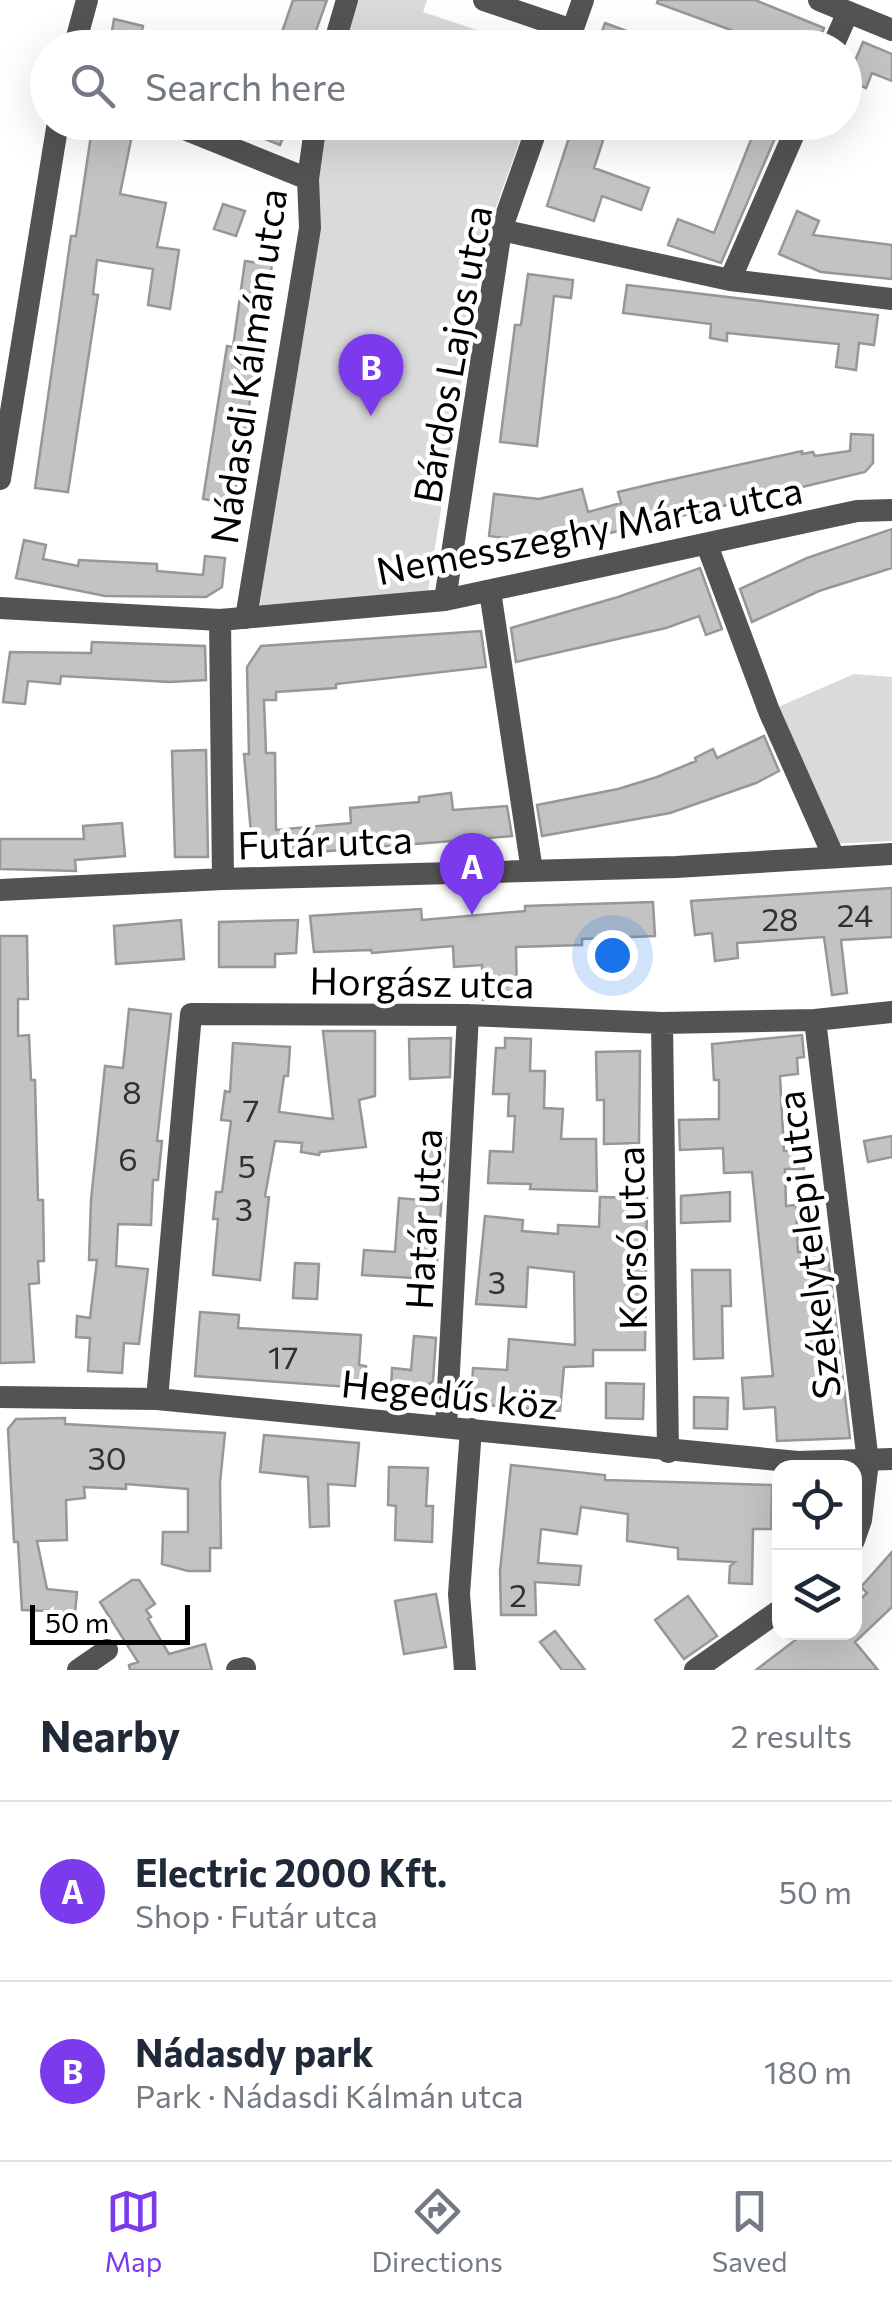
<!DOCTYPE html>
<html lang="en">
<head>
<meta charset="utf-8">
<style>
  :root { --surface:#fff; --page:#f6f6f7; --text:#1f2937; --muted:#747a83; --line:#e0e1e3; --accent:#7c3aed }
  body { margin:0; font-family:Commissioner,sans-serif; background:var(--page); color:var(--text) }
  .controls { position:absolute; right:30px; bottom:30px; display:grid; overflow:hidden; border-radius:20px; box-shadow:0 10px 40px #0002 }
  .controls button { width:90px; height:90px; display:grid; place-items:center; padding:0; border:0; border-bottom:2px solid var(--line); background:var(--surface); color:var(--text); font:50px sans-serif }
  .scale { position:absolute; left:30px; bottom:25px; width:160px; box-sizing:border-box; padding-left:10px; border:5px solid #000; border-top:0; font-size:28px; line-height:35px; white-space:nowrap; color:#000; -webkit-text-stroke:8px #fff; paint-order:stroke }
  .you { position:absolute; left:612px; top:955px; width:35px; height:35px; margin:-25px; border:8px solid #fff; border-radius:50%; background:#1a73e8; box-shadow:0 0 0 15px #1a73e833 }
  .badge { display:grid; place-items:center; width:65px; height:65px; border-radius:50%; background:var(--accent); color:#fff; font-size:32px; font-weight:700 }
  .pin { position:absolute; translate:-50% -82px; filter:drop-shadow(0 2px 5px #0008) }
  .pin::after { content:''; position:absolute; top:52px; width:35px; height:30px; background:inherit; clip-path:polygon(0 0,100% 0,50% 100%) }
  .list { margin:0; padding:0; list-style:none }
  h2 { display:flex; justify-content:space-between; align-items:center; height:130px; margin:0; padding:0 40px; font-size:42px }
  h2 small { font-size:32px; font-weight:400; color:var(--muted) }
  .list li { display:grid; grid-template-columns:65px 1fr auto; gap:30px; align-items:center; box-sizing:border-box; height:180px; padding:0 40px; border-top:2px solid var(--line) }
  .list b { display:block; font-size:38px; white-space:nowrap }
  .list p { margin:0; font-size:32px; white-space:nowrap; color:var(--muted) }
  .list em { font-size:32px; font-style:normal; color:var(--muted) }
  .icon { flex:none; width:55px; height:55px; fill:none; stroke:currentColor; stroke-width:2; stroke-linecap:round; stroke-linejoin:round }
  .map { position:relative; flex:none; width:892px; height:1670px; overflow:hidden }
  .search { position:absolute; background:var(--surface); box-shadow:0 10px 40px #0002; left:30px; right:30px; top:30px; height:110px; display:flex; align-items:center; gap:25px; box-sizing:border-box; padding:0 35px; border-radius:55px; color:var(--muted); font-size:38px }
  .sheet { height:490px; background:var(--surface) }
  nav { display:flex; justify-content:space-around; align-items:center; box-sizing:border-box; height:140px; border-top:2px solid var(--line); background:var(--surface); font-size:28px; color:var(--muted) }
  nav a { display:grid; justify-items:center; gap:5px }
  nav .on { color:var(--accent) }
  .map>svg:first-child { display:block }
  .green { fill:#dadada }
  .building { fill:#c3c3c3; stroke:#979797; stroke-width:2.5 }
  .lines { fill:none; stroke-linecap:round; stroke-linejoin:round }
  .minor { stroke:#535353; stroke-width:22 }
  .labels { text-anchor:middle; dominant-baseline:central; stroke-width:9; stroke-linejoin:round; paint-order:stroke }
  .number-label { font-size:32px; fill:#313131 }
  .street-label { font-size:38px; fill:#000; stroke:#fff }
</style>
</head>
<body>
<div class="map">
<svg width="892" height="1670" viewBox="0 0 892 1670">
  <rect width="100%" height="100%" fill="#fff"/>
  <!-- green -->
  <path class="green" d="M357 0H427L423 12 528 47 342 48Z
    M318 123H526L484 241 428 591 259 611 316 207Z
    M854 674 892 677V841L828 844 769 711Z"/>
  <!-- building -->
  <path class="building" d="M293 0H327L312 42 282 32Z
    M658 0H755L824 28 817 48H780L657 3Z
    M114 19 143 26 138 48H109Z
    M605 23 632 33 626 48H596Z
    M863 42 892 54V81L872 73 866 88 847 80Z
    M93 122 132 135 120 194 166 203 157 247 179 250 170 309 148 305 153 269 97 260 93 294 98 295 68 492 35 488 71 236H76Z
    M223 122H289L280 145Z
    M574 122H609L594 168 649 188 641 210 602 196 594 221 547 206Z
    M758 122H782L721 263 668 245 678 219 714 233Z
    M223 204 245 211 236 236 214 229Z
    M797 211 819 221 813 235 892 245V279L821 272 779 254Z
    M245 261 272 265 233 504 203 499 227 346 233 347Z
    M528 274 573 280 571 298 554 296 537 446 500 442 515 325H521Z
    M627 285 878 315 874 345 859 343 856 370 836 367 839 344 727 333V341L710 338 711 324 623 313Z
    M851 434 873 435V463L865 472 560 545 489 536 494 494 539 499 582 489 588 512 621 503 618 492 656 483 802 451V454L813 452 815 456 850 451Z
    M892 529V568L819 591 752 622 740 589 807 558Z
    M24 540 46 545 43 559 78 566 79 560 157 564V571L203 575 205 556 225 558 222 587 206 597 105 596 16 578Z
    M700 568 722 629 706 635 699 616 666 628 516 662 511 628 618 597Z
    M481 631 486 667 336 684V688L276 692V700H264L266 753H275L276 830 351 823 350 808 419 802V797L451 793 453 810 507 806 512 836 269 856 252 844 244 754H249L247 667 261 646Z
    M92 642 205 646 206 680 170 682 61 676 60 684 28 681 25 704 3 702 10 652 91 653Z
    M764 736 779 771 756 783 670 813 542 836 537 805 618 789 657 777 696 761 695 758 713 749 717 758Z
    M206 750 208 857H175L172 751Z
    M122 823 125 856 75 860 76 871 0 869V839H84L83 826Z
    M892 888V937L841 940 847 993 832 995 824 937 737 943 738 958 715 961 712 933 695 935 691 901Z
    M653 902 655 936 582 939V945L516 947 517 999 483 1000 482 965 454 967 453 946 372 953 371 950 314 952 310 916 421 909 422 920 525 911V906Z
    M181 920 184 959 116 964 114 926Z
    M298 920 296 953 275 954V967H219V922Z
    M0 936H27L28 999H18V1036L29 1035 31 1080H35L38 1200H43L44 1261H38L39 1283 29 1284 34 1362 0 1363Z
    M129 1009 171 1014 157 1141H162L158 1180H153L151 1225 118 1224 116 1266 148 1269 139 1344 124 1343 122 1373 88 1371 90 1338 76 1337 77 1316 90 1318 97 1260H89L91 1200 105 1066 123 1068Z
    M323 1031H375V1096L359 1100 366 1147 320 1152 319 1155 301 1152 302 1143 275 1141 265 1196 269 1197 260 1280 213 1275 218 1219H213L216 1192H222L231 1121 221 1120 225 1091 230 1092 233 1043 290 1047 288 1076H284L279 1112 333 1119Z
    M802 1035 804 1057 797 1058 798 1074 780 1076 784 1151H803L804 1169H785L786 1206 796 1205 798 1252 827 1248 850 1438 777 1441 775 1407 744 1409 742 1378 773 1376 752 1172 724 1173 723 1148 680 1150 679 1120 719 1119V1080H714L712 1044Z
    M451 1038 450 1077 410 1079 409 1039Z
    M505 1038 531 1039 530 1071H545L544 1108 563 1109 561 1139H596L597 1191 530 1189 531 1184 488 1183 490 1151 513 1152 515 1116H508L509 1094H493L496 1048H505Z
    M640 1051 639 1143 604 1144V1100H597L596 1052Z
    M424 1136 446 1138 435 1290 414 1289V1278L362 1275 364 1250 395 1252 399 1198 420 1200Z
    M892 1136V1157L868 1162 864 1141Z
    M730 1192V1221L681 1223V1196Z
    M600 1197 647 1198 645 1350H593V1366L564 1367 560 1411 471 1404 473 1368 507 1370 509 1339 575 1345 574 1272 528 1267 526 1307 476 1304 485 1216 523 1220 522 1231 558 1234V1225L599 1227Z
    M295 1263 319 1264 317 1299 293 1298Z
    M692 1270H730L731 1306H722L723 1358 694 1359Z
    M200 1312 239 1315 238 1328 361 1335 359 1365 366 1366 364 1388 195 1376Z
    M414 1336 436 1338 433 1381 419 1392 391 1390 392 1368 411 1370Z
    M606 1383 644 1384 643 1419 606 1418Z
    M694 1397 728 1398 727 1429 694 1428Z
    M65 1418V1424L225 1433 220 1483 221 1548H210V1571H188L162 1564 163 1532H188V1489L126 1484V1489L84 1487 85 1498 66 1500 67 1540 37 1541 47 1589 77 1592 75 1612 22 1610 18 1542H14L8 1429 16 1419Z
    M264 1435 359 1443 355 1486 328 1484 329 1526 310 1527 308 1477 260 1472Z
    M511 1465 605 1475V1480L772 1485 771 1529H753L752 1584 729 1583 730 1566 735 1562 678 1559V1548L627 1541 628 1514 581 1507 577 1534 541 1529 538 1563 581 1566 579 1585 535 1582 536 1615H501L500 1571Z
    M389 1467 428 1468 426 1506H433L432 1542 395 1540 396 1506 388 1505Z
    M892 1552V1607L855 1642 878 1670H756L806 1632H854V1605L867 1593 861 1587Z
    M132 1580H139L155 1604 146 1610 151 1617 148 1619 169 1654 205 1644 212 1670H130L129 1665 138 1662 100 1602Z
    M436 1594 446 1647 404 1654 395 1601Z
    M688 1596 717 1636 684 1659 655 1620Z
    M555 1631 585 1670H562L540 1642Z"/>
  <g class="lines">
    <!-- minor -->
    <path class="minor" d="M484 0 572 30
      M819 0 892 30
      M74 48 87 0
      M333 48 347 0
      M566 48 583 0
      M832 48 848 12
      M167 122 308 179
      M501 230 730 280 892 299
      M730 280 799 122
      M0 479 58 122
      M707 545 769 711 833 855
      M490 591 532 871
      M445 600 501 230 539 122
      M0 608 220 620 445 600 857 511 892 510
      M246 618 310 228 308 179 316 122
      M220 620 223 879
      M0 890 223 879 676 867 892 854
      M815 1020 868 1462 861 1520 854 1540
      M662 1023 668 1452
      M0 1397 157 1399 798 1462 892 1459
      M157 1399 191 1014 468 1015 662 1023 815 1020 892 1012
      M446 1427 468 1015
      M78 1670 107 1650
      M237 1670 245 1668
      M465 1670 459 1594 471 1429
      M695 1670 780 1610"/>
  </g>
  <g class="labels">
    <!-- number labels -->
    <g class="number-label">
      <text x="855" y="914">24</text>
      <text x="780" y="918">28</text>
      <text x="132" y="1091">8</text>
      <text x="251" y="1109">7</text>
      <text x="128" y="1158">6</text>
      <text x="247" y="1165">5</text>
      <text x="244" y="1208">3</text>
      <text x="497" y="1281">3</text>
      <text x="283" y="1356">17</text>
      <text x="107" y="1457">30</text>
      <text x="518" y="1594">2</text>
    </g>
    <!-- street labels -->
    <g class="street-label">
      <text transform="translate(451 354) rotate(-80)">Bárdos Lajos utca</text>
      <text transform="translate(247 366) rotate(-82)">Nádasdi Kálmán utca</text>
      <text transform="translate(589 529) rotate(-11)">Nemesszeghy Márta utca</text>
      <text transform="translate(325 841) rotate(-2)">Futár utca</text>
      <text transform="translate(422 981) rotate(1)">Horgász utca</text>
      <text transform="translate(422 1219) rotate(-87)">Határ utca</text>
      <text transform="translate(630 1238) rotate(-91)">Korsó utca</text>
      <text transform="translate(807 1245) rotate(-97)">Székelytelepi utca</text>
      <text transform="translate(450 1393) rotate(6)">Hegedűs köz</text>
    </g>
  </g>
</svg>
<div class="controls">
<button><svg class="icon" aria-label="locate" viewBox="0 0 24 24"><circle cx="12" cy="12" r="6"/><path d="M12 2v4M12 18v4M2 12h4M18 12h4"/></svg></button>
<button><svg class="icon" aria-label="layers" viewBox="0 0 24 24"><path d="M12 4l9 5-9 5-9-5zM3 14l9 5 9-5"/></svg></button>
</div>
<div class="scale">50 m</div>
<div class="you"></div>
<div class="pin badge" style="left:472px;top:915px">A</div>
<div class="pin badge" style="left:371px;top:416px">B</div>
<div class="search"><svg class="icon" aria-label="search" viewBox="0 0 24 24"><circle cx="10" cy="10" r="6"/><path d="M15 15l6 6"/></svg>Search here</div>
</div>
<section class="sheet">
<h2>Nearby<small>2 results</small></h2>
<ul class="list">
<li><span class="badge">A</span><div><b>Electric 2000 Kft.</b><p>Shop · Futár utca</p></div><em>50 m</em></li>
<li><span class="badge">B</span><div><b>Nádasdy park</b><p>Park · Nádasdi Kálmán utca</p></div><em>180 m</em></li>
</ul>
</section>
<nav>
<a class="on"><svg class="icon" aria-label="map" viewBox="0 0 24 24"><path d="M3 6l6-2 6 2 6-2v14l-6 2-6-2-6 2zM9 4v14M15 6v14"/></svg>Map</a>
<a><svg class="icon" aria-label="directions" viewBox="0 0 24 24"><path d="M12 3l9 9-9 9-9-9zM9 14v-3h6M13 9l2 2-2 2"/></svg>Directions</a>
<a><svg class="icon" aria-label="saved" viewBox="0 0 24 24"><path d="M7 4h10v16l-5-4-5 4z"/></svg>Saved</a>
</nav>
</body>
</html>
